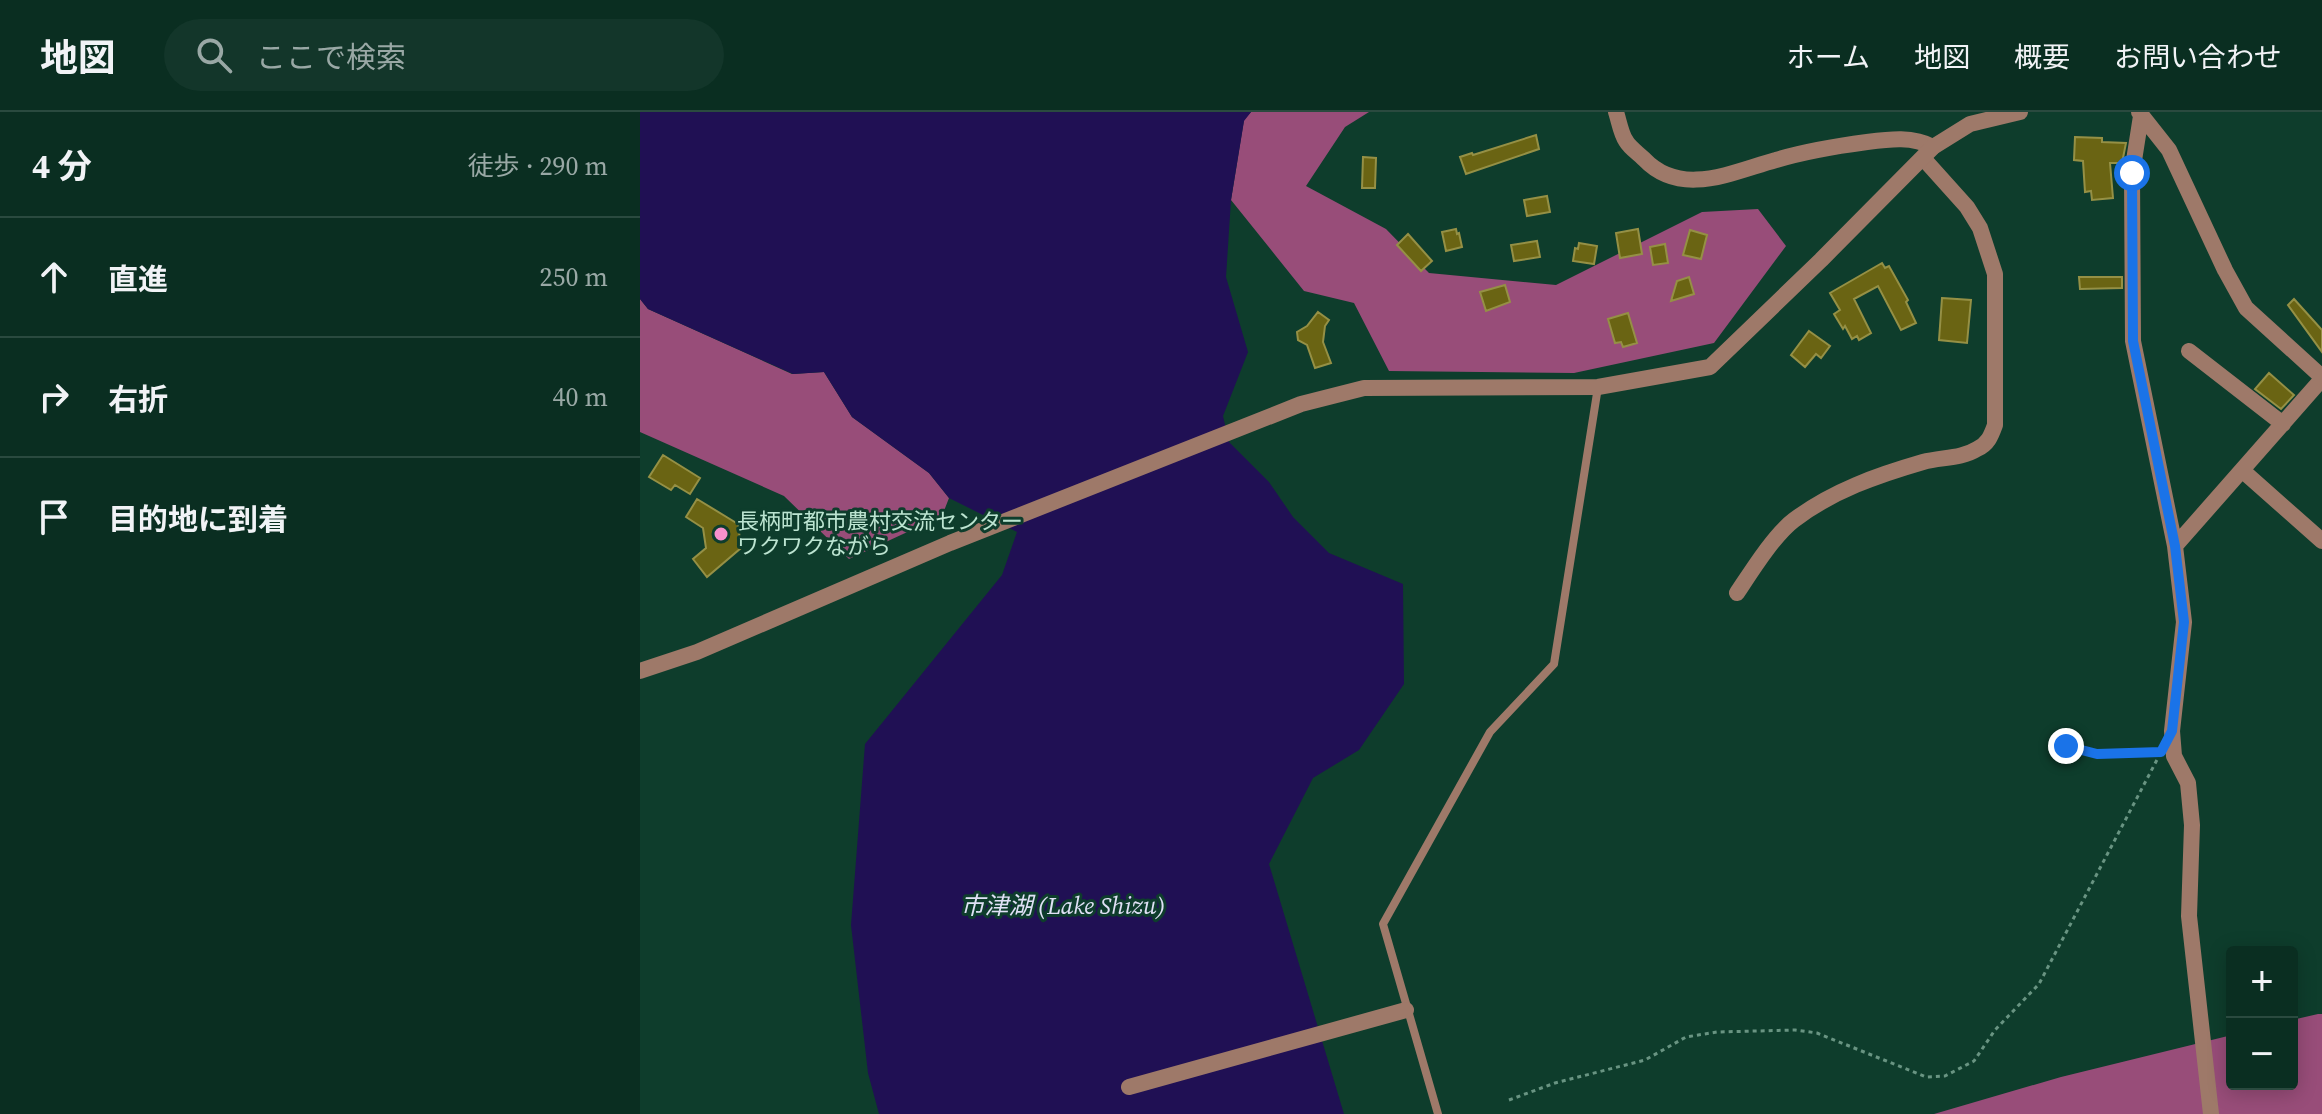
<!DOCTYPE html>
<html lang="ja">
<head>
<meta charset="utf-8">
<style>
  :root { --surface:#0a2e21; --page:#13362a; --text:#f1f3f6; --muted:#99a8a5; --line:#2a4a3f }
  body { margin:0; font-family:"Source Serif 4","Noto Sans JP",serif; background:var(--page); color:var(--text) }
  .controls { position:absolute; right:24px; bottom:24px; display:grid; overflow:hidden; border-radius:8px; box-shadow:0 4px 20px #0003 }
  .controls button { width:72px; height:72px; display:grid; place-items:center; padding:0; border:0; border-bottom:2px solid var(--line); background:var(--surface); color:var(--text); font:40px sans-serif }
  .stop { position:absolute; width:24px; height:24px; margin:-18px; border:6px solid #1a73e8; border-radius:50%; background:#fff }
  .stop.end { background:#1a73e8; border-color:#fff; box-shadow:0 2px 8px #0008 }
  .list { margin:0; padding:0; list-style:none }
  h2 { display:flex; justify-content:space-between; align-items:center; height:104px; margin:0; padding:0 32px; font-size:34px }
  h2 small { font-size:26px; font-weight:400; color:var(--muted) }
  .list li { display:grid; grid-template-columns:52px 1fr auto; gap:24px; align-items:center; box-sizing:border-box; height:120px; padding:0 32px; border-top:2px solid var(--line) }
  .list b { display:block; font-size:30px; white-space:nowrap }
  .list em { font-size:26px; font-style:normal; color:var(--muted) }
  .icon { flex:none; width:44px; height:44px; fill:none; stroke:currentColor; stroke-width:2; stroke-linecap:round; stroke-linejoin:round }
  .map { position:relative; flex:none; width:1682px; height:1002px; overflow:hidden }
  header { display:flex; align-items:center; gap:48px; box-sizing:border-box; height:112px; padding:0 40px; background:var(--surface); border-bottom:2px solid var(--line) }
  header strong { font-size:38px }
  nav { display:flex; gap:44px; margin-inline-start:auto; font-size:28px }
  .search { width:560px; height:72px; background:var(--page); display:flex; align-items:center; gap:20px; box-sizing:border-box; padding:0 28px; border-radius:44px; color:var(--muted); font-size:30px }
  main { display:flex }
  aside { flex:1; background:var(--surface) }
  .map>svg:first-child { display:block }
  .forest { fill:#984d79 }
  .water { fill:#201054 }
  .building { fill:#6a6413; stroke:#959045; stroke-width:2 }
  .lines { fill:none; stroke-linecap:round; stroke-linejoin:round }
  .path { stroke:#699482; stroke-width:3; stroke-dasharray:4 4; stroke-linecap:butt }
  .service { stroke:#9e7969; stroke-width:8 }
  .minor { stroke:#9e7969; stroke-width:16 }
  .tertiary { stroke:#9e7969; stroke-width:16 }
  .route { stroke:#1a73e8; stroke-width:10 }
  .poi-dot { fill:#f890cc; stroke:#0e3d2c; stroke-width:3 }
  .labels { text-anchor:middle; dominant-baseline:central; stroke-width:6; stroke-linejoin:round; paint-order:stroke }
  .poi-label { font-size:22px; fill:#bce4d1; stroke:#0e3d2c; text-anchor:start }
  .water-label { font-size:24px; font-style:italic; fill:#e0e1f6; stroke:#0e3d2c }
</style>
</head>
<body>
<header>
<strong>地図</strong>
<div class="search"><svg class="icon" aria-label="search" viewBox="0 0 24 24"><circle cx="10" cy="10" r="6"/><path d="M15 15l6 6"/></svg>ここで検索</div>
<nav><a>ホーム</a><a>地図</a><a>概要</a><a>お問い合わせ</a></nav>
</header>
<main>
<aside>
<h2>4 分<small>徒歩 · 290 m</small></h2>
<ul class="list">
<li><svg class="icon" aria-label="ahead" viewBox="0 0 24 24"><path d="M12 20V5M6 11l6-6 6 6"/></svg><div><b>直進</b></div><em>250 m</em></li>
<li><svg class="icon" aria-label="right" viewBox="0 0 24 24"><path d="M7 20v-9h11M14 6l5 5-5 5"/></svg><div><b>右折</b></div><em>40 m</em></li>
<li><svg class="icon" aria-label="arrive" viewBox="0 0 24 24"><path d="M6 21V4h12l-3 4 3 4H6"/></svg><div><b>目的地に到着</b></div></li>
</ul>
</aside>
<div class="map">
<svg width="1682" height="1002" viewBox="0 0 1682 1002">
  <rect width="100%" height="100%" fill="#0e3d2c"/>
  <!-- forest -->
  <path class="forest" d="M611 0H729L705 15 666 74 746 117 789 161 916 173 1062 100 1118 97 1146 134 1074 231 934 261 749 259 714 191 664 179 591 88 604 8Z
    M0 187 8 197 152 262 184 260 212 305 289 361 309 386 302 404 209 447 144 384 0 320Z
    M1678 902H1682V1002H1294L1421 965 1592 923V972H1652V908Z"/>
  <!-- water -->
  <path class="water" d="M0 0H611L604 9 591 88 586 165 608 240 583 304 589 330 629 370 653 405 689 441 763 472 764 572 719 638 673 666 629 752 704 1002H239L228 961 211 813 225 632 362 463 377 420 309 386 289 361 212 305 184 260 153 262 8 197 0 187Z"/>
  <!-- building -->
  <path class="building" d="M896 23 899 37 826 62 820 45 832 41 833 43Z
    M1435 25 1462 26V30L1486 31 1482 51H1470L1473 86 1452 88 1451 79 1445 80 1443 49 1434 48Z
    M723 45 736 46 735 76H722Z
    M907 84 910 100 887 104 884 88Z
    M816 117 817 122 819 121 822 135 806 139 802 120Z
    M998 117 1002 142 980 146 976 121Z
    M1050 118 1067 123 1061 147 1043 143Z
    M768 122 792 149 781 159 757 133Z
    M897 129 900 145 874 149 871 133Z
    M939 131 957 134 954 152 933 149 935 136 938 137Z
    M1025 132 1028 151 1013 153 1010 135Z
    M1242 151 1245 156 1249 154 1268 188 1266 190 1276 211 1261 218 1238 174 1214 187 1231 221 1219 228 1217 224 1212 227 1205 214 1203 217 1194 202 1200 198 1190 181Z
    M1049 165 1054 182 1031 189 1037 169Z
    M1439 165H1482V176L1440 177Z
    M865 173 870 190 846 199 840 180Z
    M1302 186 1331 188 1327 231 1299 228Z
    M1654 187 1682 218V240L1648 193Z
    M678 200 689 208 685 214 683 230 691 251 675 256 667 233 658 228 657 220 667 214Z
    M988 201 997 231 983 235 981 230 975 231 968 207Z
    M1169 219 1190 234 1181 246 1176 242 1165 255 1151 243Z
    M1629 261 1654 283 1641 297 1615 277Z
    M23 343 60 366 50 382 35 373 31 378 9 365Z
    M57 387 98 412 101 436 67 465 53 447 66 436 63 416 46 405Z"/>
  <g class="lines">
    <!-- path -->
    <path class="path" d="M1408 637 1426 634 1457 642 1517 641
      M869 988 915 971 1005 948 1046 925 1077 920 1155 918 1177 921 1286 965 1305 964 1334 949 1355 918 1399 872 1519 644"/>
    <!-- service -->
    <path class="service" d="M798 1002 743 812 850 620 914 552 958 275"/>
    <!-- minor -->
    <path class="minor" d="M976 0C979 9 981 22 986 29 990 36 998 41 1004 47 1041 86 1092 60 1136 48 1166 39 1197 34 1227 30 1250 27 1273 24 1293 35
      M1499 0 1529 38 1585 158 1606 196 1682 265
      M1501 4 1492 61 1493 229 1535 434
      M1549 239 1643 312
      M1603 359 1682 429
      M1097 481C1111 460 1134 423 1154 408 1192 379 1238 363 1283 350 1301 345 1321 347 1337 337 1348 332 1351 324 1355 313V162L1340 116 1327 95 1283 46
      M489 975 766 898
      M1571 1002 1549 804 1552 713 1548 671 1534 644 1532 619 1544 510 1535 434 1682 267"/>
    <!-- tertiary -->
    <path class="tertiary" d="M0 559 57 540 310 431 661 292 724 276 958 275 1070 255 1181 148 1293 35 1330 12 1380 0"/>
  </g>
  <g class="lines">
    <!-- route -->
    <path class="route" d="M1426 634 1457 642 1521 640 1532 619 1544 510 1535 434 1493 229 1492 61"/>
  </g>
  <!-- markers -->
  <circle class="poi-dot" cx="81" cy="422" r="8"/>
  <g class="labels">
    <!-- poi labels -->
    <g class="poi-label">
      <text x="97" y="409">長柄町都市農村交流センター<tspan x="97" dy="25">ワクワクながら</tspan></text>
    </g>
    <!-- water labels -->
    <g class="water-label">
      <text x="423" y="793">市津湖 (Lake Shizu)</text>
    </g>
  </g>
</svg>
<div class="controls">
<button>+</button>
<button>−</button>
</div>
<div class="stop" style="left:1492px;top:61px"></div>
<div class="stop end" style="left:1426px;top:634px"></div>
</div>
</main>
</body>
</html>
